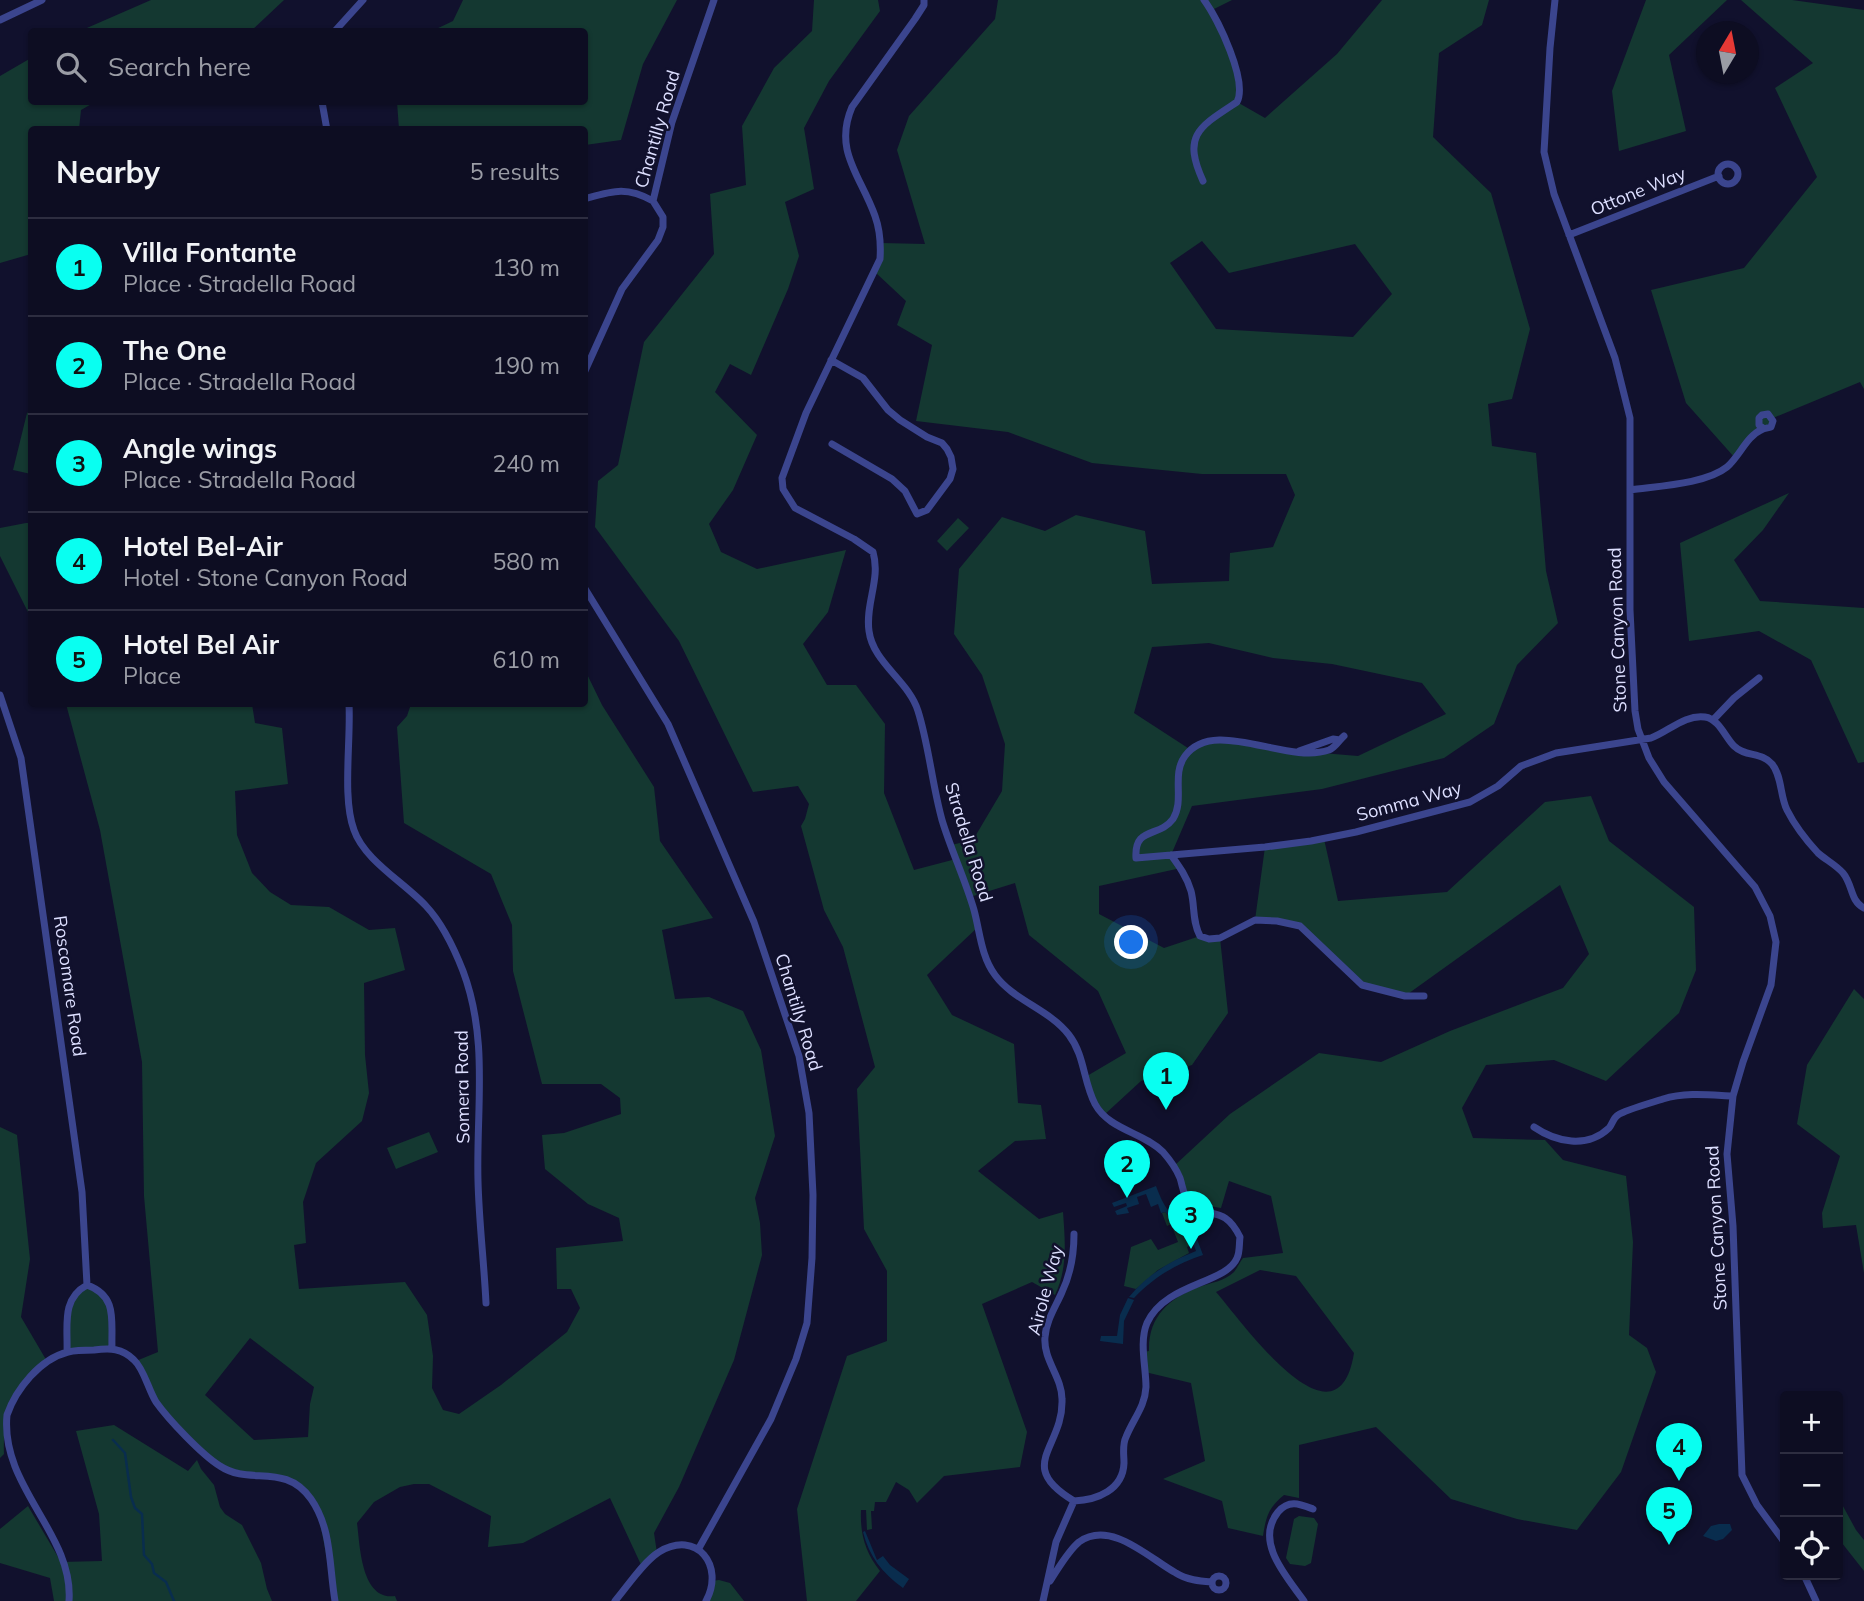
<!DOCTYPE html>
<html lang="en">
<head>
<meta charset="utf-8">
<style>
  :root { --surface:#0d0d22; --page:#1b1b2f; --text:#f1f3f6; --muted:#9a9ca5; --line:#2d2d40; --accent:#09fff1 }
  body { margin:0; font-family:Mulish,sans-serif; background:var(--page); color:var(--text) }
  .controls { position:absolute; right:21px; bottom:21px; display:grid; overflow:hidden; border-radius:7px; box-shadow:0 2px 5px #0004 }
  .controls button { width:63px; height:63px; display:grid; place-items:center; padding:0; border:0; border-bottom:2px solid var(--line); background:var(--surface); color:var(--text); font:35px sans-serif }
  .compass { position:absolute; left:1696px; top:21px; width:63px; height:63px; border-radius:50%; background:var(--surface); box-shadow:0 2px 5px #0004; rotate:10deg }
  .you { position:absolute; left:1132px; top:943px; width:24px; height:24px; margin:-18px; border:5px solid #fff; border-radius:50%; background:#1a73e8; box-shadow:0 0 0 10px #1a73e833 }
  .badge { display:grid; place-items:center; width:46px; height:46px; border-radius:50%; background:var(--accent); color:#111; font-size:23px; font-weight:700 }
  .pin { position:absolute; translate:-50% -58px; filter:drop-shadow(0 2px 4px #0008) }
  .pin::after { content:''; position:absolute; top:37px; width:24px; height:21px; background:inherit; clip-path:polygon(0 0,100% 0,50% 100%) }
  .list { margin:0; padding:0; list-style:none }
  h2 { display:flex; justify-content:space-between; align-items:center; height:91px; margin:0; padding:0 28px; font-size:30px }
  h2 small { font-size:23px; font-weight:400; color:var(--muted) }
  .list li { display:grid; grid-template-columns:46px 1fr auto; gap:21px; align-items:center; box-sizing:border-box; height:98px; padding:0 28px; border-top:2px solid var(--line) }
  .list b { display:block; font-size:26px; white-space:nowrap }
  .list p { margin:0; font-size:23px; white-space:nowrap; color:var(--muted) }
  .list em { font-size:23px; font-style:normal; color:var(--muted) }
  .icon { flex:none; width:38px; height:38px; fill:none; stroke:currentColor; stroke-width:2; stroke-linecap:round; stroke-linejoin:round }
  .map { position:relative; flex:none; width:1864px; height:1601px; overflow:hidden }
  .search { position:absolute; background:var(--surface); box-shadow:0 2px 5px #0004; left:28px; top:28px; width:560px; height:77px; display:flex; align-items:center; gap:18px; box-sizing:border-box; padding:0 24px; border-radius:7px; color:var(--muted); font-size:26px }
  .panel { position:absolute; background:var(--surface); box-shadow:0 2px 5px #0004; left:28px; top:126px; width:560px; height:581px; border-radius:7px }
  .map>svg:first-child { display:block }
  .green { fill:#143831; fill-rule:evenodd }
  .water { fill:#092d4e }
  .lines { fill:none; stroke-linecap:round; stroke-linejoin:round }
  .stream { stroke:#092d4e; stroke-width:2.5 }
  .minor { stroke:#3b458e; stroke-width:7 }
  .labels { text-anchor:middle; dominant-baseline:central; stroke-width:5; stroke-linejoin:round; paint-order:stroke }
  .street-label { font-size:18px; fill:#dddfff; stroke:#11112d }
</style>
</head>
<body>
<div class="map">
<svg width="1864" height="1601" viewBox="0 0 1864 1601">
  <rect width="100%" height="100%" fill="#11112d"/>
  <!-- green -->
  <path class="green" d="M151 0H284L251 31H80Z
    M463 0H677L643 64 621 140 585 145 584 130 399 129 397 102H584V32L432 31 453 21Z
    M814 0H878L880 11 829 81 804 128 814 189 785 202 799 256 788 289 751 375 730 364 715 392 757 435 733 490 709 524 721 552 757 569 846 550 828 612 803 644 827 685H856L885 724 884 793 914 870 956 859 951 845 973 840 1002 791 1005 744 982 675 954 634 959 569 1002 517 1045 531 1076 515 1145 531 1152 584 1229 581 1230 553 1273 547 1295 495 1286 474H1202L1092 463 1008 432 916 421 932 345 897 325 906 301 875 272 881 243 925 244 897 150 909 116 995 19 998 0H1232L1212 10 1239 81 1237 102 1265 118 1337 54 1382 0H1489L1482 25 1439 53 1433 137 1491 193 1530 329 1512 399 1488 404 1492 446 1536 453 1546 571 1558 623 1517 665 1494 724 1444 758 1322 789 1192 806 1171 855 1181 868 1099 886V914L1164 948 1200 936 1220 938 1228 1013 1192 1065 1141 1081 1104 1115 1095 1104 1087 1076 1126 1053 1098 991 1029 935 1015 883 970 897 978 927 927 975 952 1015 1014 1044 1018 1103 1041 1105 1046 1139 1015 1141 978 1171 1039 1219 1063 1212C1065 1240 1068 1268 1055 1295L1032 1282 982 1304 1027 1432 1020 1467 944 1476 917 1503 909 1490 896 1482 886 1502H875L874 1511H871L872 1529 867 1530 866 1510H861C860 1534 865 1552 880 1571L856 1601H807L797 1509 847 1356 887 1341V1271L864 1229 857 1089 875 1067 843 947 824 910 801 826 805 819 809 804 798 786 753 792 679 641 595 527 598 481 618 465 644 342 714 254 710 194 746 185 742 126 774 68 812 31ZM1202 241 1229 273 1355 244 1392 294 1353 337 1216 329 1170 263ZM1209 643 1273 658 1332 664 1422 683 1446 714 1358 756 1298 751 1210 739 1191 750 1134 713 1152 647Z
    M1646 0H1727L1669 55 1686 131 1619 151 1612 91Z
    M1741 0H1792L1864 10V389L1860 382 1773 418V422L1762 428 1735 458 1686 403 1651 290 1744 268 1817 177 1775 88 1813 63Z
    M31 58 32 102H95L81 110 79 129 32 130 31 254 0 263V76Z
    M31 411H32L31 474 13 470 27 413Z
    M1789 493 1763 530 1734 560 1760 601 1864 608V762L1858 763 1811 660 1759 631 1689 641 1680 543Z
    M958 518 969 528 947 551 937 541Z
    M26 523H31V618L0 556V528Z
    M585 670 602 705 654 787 660 841 713 918 662 930 675 999 709 997 743 1011 761 1050 775 1136 755 1198 760 1223 762 1255 734 1360 679 1487 654 1533 657 1553 643 1569 610 1498 523 1543 488 1547 491 1516 429 1484H414L400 1487 374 1502 357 1523C360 1545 361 1601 395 1596L397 1601H335L318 1512 297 1484 220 1466 156 1402 136 1361 158 1352 144 1196 142 1062 100 830 66 704H252L255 723 282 728 288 784 235 791 237 835 252 873 270 892 291 905 329 907 369 930 395 928 405 970 364 983 365 1055 369 1093 362 1121 316 1163 303 1202 306 1243 294 1245 299 1289 405 1282 427 1315 433 1356 432 1388 443 1410 459 1414 501 1385 567 1332 580 1308 571 1289H557L556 1248 623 1241 619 1218 588 1204 545 1169 542 1135 564 1133 621 1114 620 1098 601 1084H542L513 971 512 925 491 874 404 823 397 727 407 716 411 704H584ZM250 1338 314 1387 310 1404 308 1437 254 1440 205 1395Z
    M1591 796 1609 841 1694 907 1696 970 1679 1013 1606 1081 1554 1060 1486 1065 1462 1108 1473 1138 1545 1140 1563 1160 1626 1176 1633 1242 1629 1335 1647 1348 1656 1372 1621 1472 1577 1530 1517 1519 1451 1499 1376 1427 1299 1445V1498L1284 1495C1268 1508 1266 1517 1263 1536L1228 1528 1222 1501 1163 1479 1205 1461 1191 1383 1145 1372 1144 1352 1149 1351C1148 1317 1169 1298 1199 1287 1210 1283 1225 1281 1234 1272 1237 1268 1240 1262 1243 1258L1283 1253 1271 1196 1229 1181 1221 1208 1190 1203 1174 1166 1230 1114 1319 1053 1381 1062 1450 1031 1563 988 1589 954 1560 885 1405 996 1362 985 1300 926 1255 920 1265 847 1324 839 1338 901 1447 892 1545 802ZM1260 1270 1296 1276 1354 1353C1337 1458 1240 1319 1216 1292Z
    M1854 989 1864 999V1273L1856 1225 1823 1228 1822 1213 1840 1156 1797 1124 1807 1065Z
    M0 1127 17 1135 30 1259 21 1317 48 1363C18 1385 2 1417 4 1454L0 1458Z
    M429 1132 438 1152 396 1169 387 1148Z
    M1165 1212 1177 1225 1189 1232 1193 1244 1187 1247 1189 1253 1158 1270 1136 1289 1124 1286 1131 1247 1151 1239 1158 1250 1178 1242 1171 1224 1167 1226 1162 1213Z
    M87 1285 107 1298 112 1348 67 1352 68 1308Z
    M114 1425 188 1471 197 1460 201 1469 214 1485 220 1507 225 1514 242 1525 261 1563 267 1589 272 1601H54L50 1578 0 1563V1529L28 1506 61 1562 102 1561 99 1514 76 1431Z
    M1838 1497 1856 1530 1864 1540V1571L1838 1538Z
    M1299 1516 1314 1518 1318 1524 1311 1563 1305 1566 1290 1564 1286 1558 1294 1519Z
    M719 1580 730 1583 744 1601H706L712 1581Z"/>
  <!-- water -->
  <path class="water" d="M1156 1186C1164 1208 1173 1221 1194 1231L1203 1255C1176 1264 1154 1277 1134 1298L1129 1297C1147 1275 1170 1261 1196 1251L1189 1232 1177 1225 1165 1212 1161 1213 1158 1204 1151 1207 1146 1194 1137 1197 1139 1204 1127 1208 1129 1213 1117 1215 1115 1211 1127 1206 1126 1203 1114 1207 1112 1203Z
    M1128 1298 1134 1300 1124 1321 1123 1344 1100 1341 1101 1336H1117L1120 1315Z
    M1719 1524H1730L1732 1530 1723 1539 1716 1541 1703 1536 1711 1526Z
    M865 1531 877 1560 883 1556 890 1565 909 1579 903 1588C882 1573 869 1556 863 1532Z"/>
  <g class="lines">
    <!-- stream -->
    <path class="stream" d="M113 1440 125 1453 131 1497 135 1508 142 1514 144 1555 152 1564 154 1573 166 1582 174 1601"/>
    <!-- minor -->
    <path class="minor" d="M924 0V5L915 19 852 107C833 151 861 176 875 216 880 230 881 244 880 259L806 413 782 478 783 489 795 508 854 539 873 552C881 579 865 604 869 631 873 663 909 681 918 711 929 746 932 784 942 820 951 850 965 879 974 910 980 932 981 956 995 975 1014 1001 1049 1009 1069 1035 1085 1056 1083 1081 1095 1104 1109 1130 1143 1132 1163 1152 1170 1160 1176 1168 1180 1178 1183 1187 1183 1196 1190 1203 1208 1221 1223 1203 1240 1237 1239 1244 1240 1252 1237 1258 1226 1284 1165 1283 1147 1323 1139 1342 1146 1367 1146 1387 1145 1407 1133 1419 1126 1437 1122 1445 1124 1454 1124 1463 1123 1490 1097 1500 1074 1501L1056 1542 1043 1601
      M1555 0 1550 48 1544 152 1554 194 1615 358 1630 418V610L1635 711 1638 729 1649 758 1664 782 1755 887 1770 916 1776 942 1771 985 1743 1062 1733 1096 1727 1154 1733 1226 1742 1475 1757 1505 1785 1543
      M0 20 42 0
      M334 32 363 0
      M322 102 327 130
      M1718 174a10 10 0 1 1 20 0a10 10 0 1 1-20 0Z
      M1203 181C1182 135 1199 127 1237 102 1248 81 1218 19 1204 0
      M584 199C613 191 626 186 653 201
      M1569 235 1719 176
      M831 360 863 378 888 410 900 420 927 437 942 443 947 449 951 457 953 469 950 479 927 510 917 514 905 491 892 479 832 444
      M584 373 622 289 658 240 663 227V217L653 201 672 122 714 0
      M1630 490C1657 486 1706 484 1727 467 1739 457 1747 436 1761 430 1764 428 1768 428 1771 427L1773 421 1768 414 1762 415 1759 418V425L1763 428
      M584 587 668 724 754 922 799 1056 809 1113 813 1195 812 1258 807 1323 796 1359 771 1419 699 1548
      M0 695 21 758 82 1192 87 1285
      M349 704C351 741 342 798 354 830 364 860 405 883 426 906 443 924 454 948 463 971 489 1040 476 1109 478 1181 479 1222 484 1262 486 1303
      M1713 720 1734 698 1759 678
      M1344 736C1339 740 1336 747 1329 750 1286 765 1214 716 1185 756 1171 775 1185 800 1173 819 1159 838 1134 826 1136 858L1265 847 1311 841 1356 832 1470 802 1498 786 1521 766 1556 753 1651 738C1668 732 1685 714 1705 717 1719 719 1725 737 1734 746 1745 757 1762 752 1772 764 1782 776 1780 796 1787 810 1795 826 1806 840 1818 853 1826 860 1836 865 1843 873 1853 885 1850 901 1864 908
      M1299 751 1333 739 1340 740
      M1171 855C1179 866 1187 877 1191 891 1195 906 1192 921 1200 936L1209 939 1220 938 1255 920 1277 921 1300 926 1362 985 1405 996H1424
      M1534 1127C1556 1142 1587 1149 1609 1128 1612 1125 1613 1118 1618 1115 1625 1110 1654 1102 1663 1099 1686 1092 1710 1095 1733 1096
      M67 1352C68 1326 61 1299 87 1285 118 1296 111 1321 112 1348
      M1074 1501C1014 1465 1064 1448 1062 1399 1062 1377 1043 1360 1045 1337 1046 1321 1056 1306 1062 1292 1071 1273 1074 1254 1074 1234
      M1804 1575 1816 1601
      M1212 1583a7 7 0 1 1 14 0a7 7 0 1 1-14 0Z
      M1050 1581C1058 1569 1068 1551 1079 1542 1111 1519 1150 1559 1176 1573 1187 1580 1200 1581 1212 1582
      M69 1601C74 1534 0 1487 7 1415 16 1389 40 1359 68 1352 76 1350 86 1350 94 1350 110 1348 122 1348 134 1360 144 1369 148 1389 156 1402 168 1419 202 1455 220 1466 250 1486 285 1462 311 1499 332 1529 329 1566 335 1601
      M615 1601C627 1587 644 1561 659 1552 697 1529 725 1566 706 1601
      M1304 1601C1287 1577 1254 1542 1278 1512 1289 1499 1300 1504 1313 1509"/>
  </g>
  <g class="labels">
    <!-- street labels -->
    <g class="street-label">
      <text transform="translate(657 129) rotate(-74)">Chantilly Road</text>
      <text transform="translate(1638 191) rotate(-22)">Ottone Way</text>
      <text transform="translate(1617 630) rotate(-92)">Stone Canyon Road</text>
      <text transform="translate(1409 801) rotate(-15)">Somma Way</text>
      <text transform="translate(969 842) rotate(73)">Stradella Road</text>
      <text transform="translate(70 986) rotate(82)">Roscomare Road</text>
      <text transform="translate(799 1012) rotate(73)">Chantilly Road</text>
      <text transform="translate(462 1087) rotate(-91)">Somera Road</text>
      <text transform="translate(1716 1228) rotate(-93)">Stone Canyon Road</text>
      <text transform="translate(1045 1290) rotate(-75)">Airole Way</text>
    </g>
  </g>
</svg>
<div class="controls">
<button>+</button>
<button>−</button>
<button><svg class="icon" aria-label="locate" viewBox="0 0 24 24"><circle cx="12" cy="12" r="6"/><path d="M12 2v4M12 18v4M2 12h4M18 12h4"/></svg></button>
</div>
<svg class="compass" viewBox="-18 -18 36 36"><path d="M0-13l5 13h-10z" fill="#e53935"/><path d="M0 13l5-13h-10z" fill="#9a9ca5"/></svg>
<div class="you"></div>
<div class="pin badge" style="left:1166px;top:1110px">1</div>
<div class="pin badge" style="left:1127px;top:1198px">2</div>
<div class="pin badge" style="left:1191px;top:1249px">3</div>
<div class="pin badge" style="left:1679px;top:1481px">4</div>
<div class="pin badge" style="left:1669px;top:1545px">5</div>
<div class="search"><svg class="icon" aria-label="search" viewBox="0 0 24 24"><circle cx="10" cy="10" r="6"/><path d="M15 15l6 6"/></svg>Search here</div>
<section class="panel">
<h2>Nearby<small>5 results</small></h2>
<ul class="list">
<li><span class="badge">1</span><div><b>Villa Fontante</b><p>Place · Stradella Road</p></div><em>130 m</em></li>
<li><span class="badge">2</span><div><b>The One</b><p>Place · Stradella Road</p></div><em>190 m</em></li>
<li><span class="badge">3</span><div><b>Angle wings</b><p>Place · Stradella Road</p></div><em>240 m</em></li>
<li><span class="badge">4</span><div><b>Hotel Bel-Air</b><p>Hotel · Stone Canyon Road</p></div><em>580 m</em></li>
<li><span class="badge">5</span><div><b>Hotel Bel Air</b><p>Place</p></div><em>610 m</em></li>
</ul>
</section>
</div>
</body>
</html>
